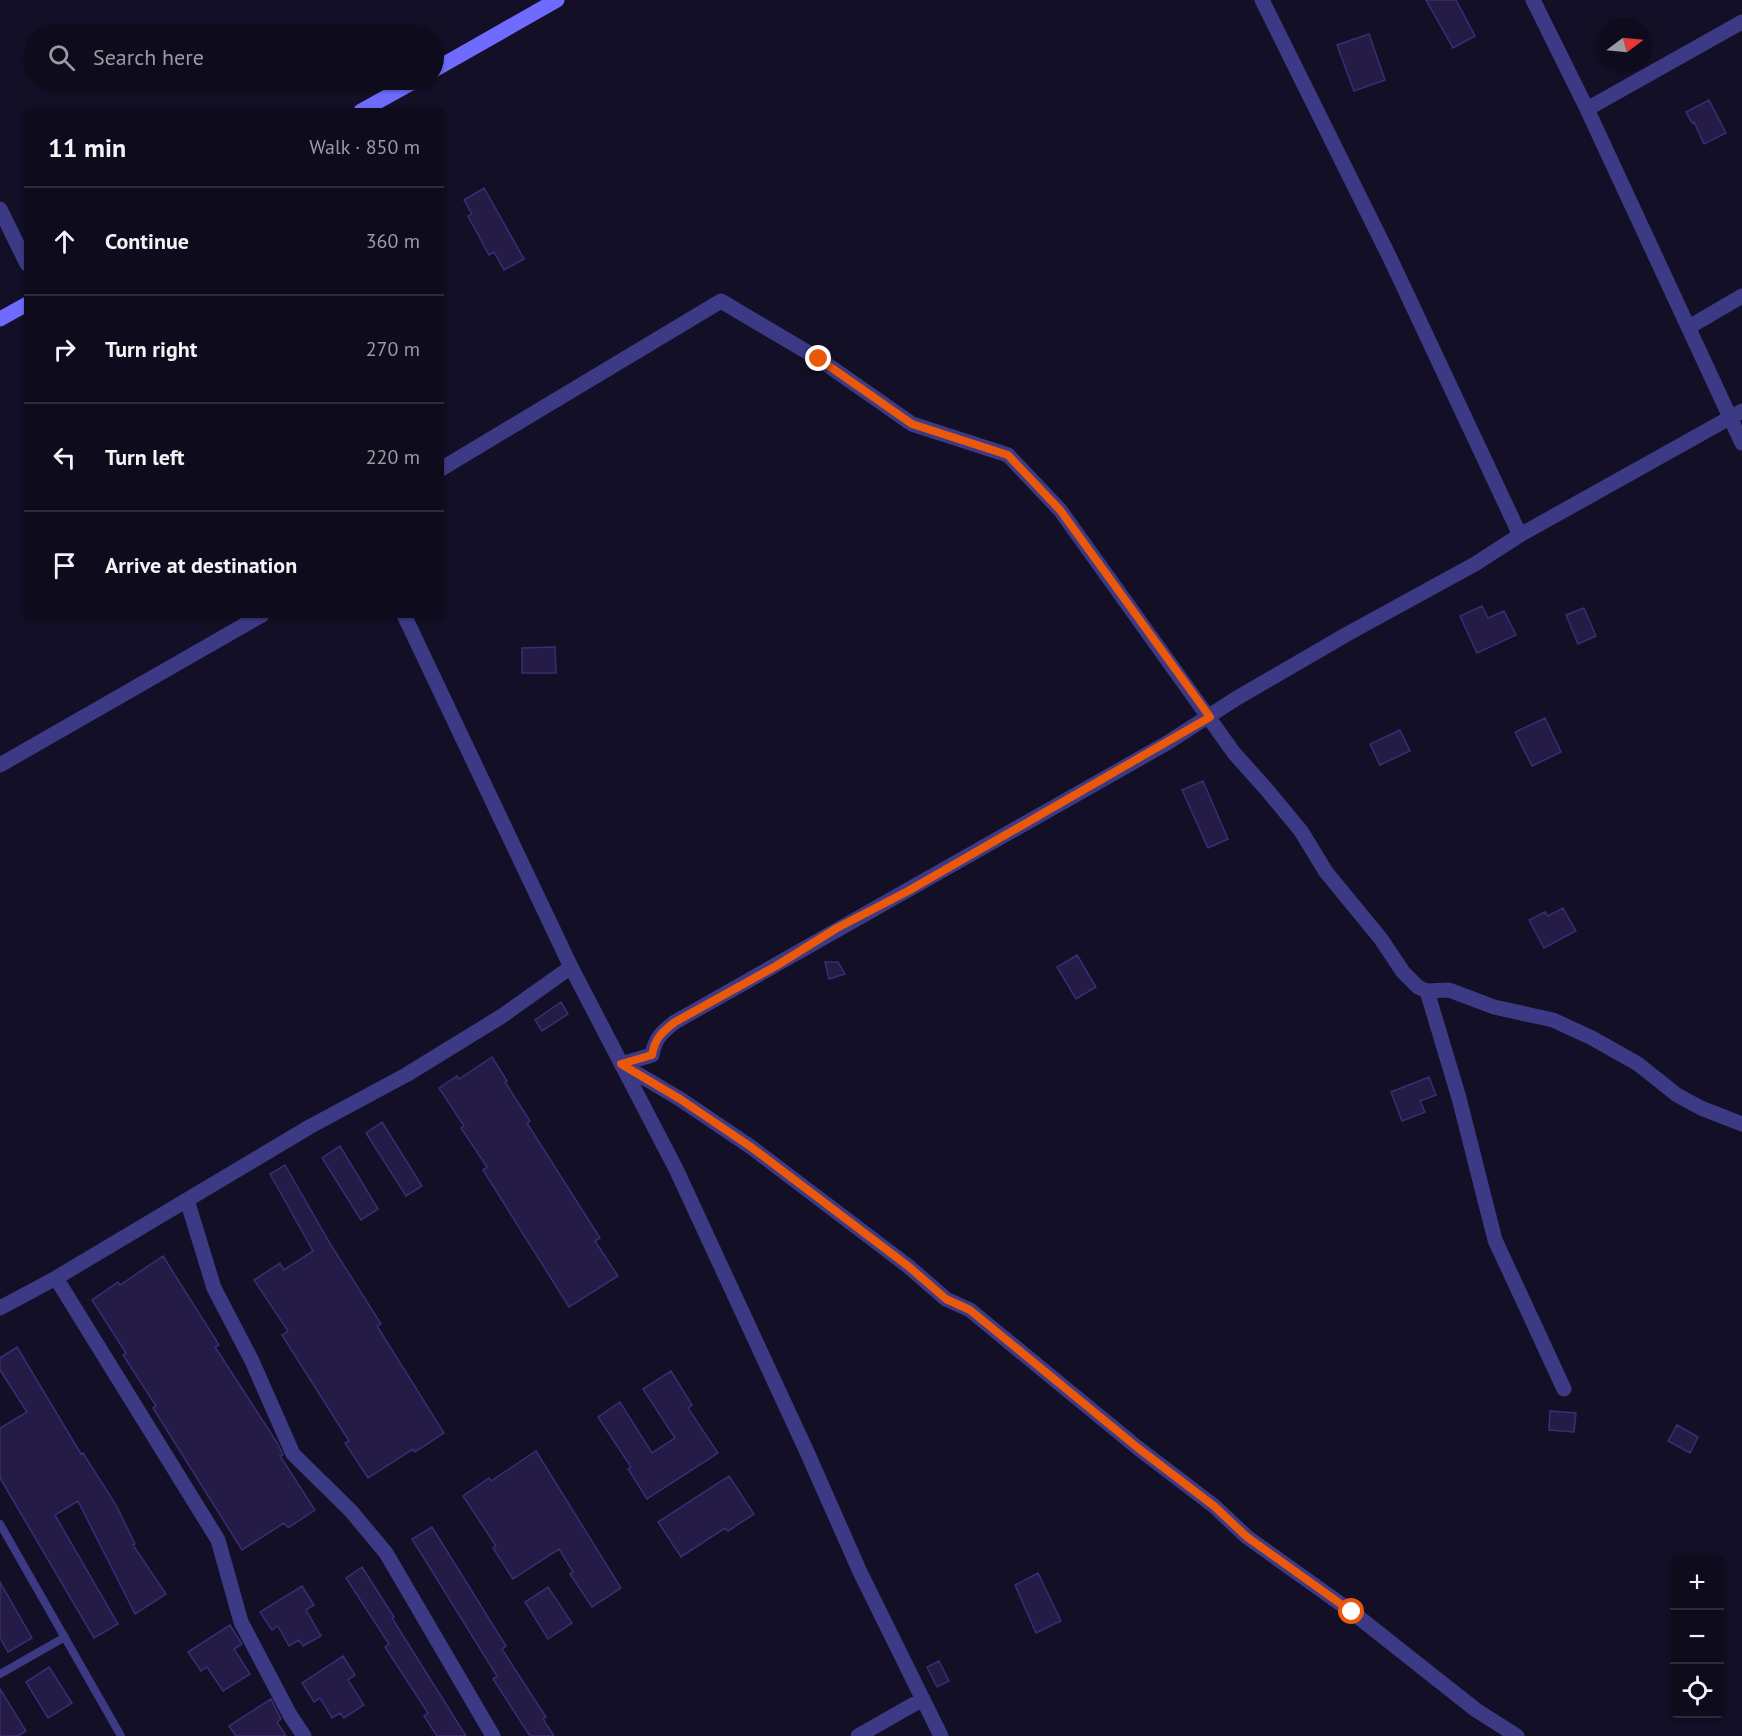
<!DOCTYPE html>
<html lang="en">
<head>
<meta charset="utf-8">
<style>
  :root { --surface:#0e0b1c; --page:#171425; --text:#f1f3f6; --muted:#9b9ba3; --line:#2e2b3b }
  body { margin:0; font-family:"PT Sans",sans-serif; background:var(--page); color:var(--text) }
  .controls { position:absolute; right:18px; bottom:18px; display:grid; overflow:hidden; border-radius:6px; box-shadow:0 2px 4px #0004 }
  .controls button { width:54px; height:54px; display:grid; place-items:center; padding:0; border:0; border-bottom:2px solid var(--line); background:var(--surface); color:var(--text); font:30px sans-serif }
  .compass { position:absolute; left:1598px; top:18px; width:54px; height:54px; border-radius:50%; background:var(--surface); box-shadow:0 2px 4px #0004; rotate:74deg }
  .stop { position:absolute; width:18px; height:18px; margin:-14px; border:4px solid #ea580c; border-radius:50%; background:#fff }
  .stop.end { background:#ea580c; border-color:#fff; box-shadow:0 2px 6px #0008 }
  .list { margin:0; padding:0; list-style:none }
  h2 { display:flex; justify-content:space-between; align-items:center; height:78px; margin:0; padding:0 24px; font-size:26px }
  h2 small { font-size:20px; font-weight:400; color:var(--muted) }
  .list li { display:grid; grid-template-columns:39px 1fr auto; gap:18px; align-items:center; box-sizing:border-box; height:108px; padding:0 24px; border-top:2px solid var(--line) }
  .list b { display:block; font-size:22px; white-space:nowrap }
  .list em { font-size:20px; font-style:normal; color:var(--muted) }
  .icon { flex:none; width:33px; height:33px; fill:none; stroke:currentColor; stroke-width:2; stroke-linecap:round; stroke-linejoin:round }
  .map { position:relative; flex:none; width:1742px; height:1736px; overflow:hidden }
  .search { position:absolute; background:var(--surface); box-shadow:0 2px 4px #0004; left:24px; top:24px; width:420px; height:66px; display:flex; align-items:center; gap:15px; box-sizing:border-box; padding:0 21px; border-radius:33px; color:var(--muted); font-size:22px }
  .panel { position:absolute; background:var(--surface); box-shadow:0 2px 4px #0004; left:24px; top:108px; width:420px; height:510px; border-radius:6px }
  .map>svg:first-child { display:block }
  .building { fill:#241b47; stroke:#3b2d73; stroke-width:1.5 }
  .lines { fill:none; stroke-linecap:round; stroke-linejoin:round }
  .lane { stroke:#3d3a85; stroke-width:8 }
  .street { stroke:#3d3a85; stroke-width:15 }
  .secondary { stroke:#6f6bff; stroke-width:15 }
  .route { stroke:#ea580c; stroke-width:8 }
</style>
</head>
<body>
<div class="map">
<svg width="1742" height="1736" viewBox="0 0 1742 1736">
  <rect width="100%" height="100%" fill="#130f26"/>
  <!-- building -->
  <path class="building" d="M1426 0H1456L1475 36 1453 48Z
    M1369 34 1385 80 1354 91 1337 45Z
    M1709 100 1726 133 1704 144 1694 122 1692 123 1686 112Z
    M484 188 524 259 504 270 494 252 489 255 468 216 472 214 464 200Z
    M1482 606 1488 618 1504 611 1516 635 1477 653 1460 616Z
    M1584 608 1596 636 1578 644 1566 615Z
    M555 647 556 673H522V648Z
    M1545 718 1561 752 1532 766 1515 732Z
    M1400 730 1410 751 1380 765 1370 744Z
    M1203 781 1228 839 1208 848 1182 790Z
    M1563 908 1576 931 1544 948 1529 920 1545 912 1548 916Z
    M1077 955 1096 987 1076 999 1057 967Z
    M825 962H838L845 974 829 979Z
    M561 1002 568 1014 542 1031 535 1020Z
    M492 1057 507 1081 505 1082 530 1121 527 1123 600 1238 595 1241 618 1276 569 1307 483 1170 487 1167 461 1128 464 1126 439 1088 457 1076 459 1079Z
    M1429 1077 1436 1095 1420 1101 1425 1112 1402 1121 1391 1092Z
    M382 1122 422 1186 406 1196 366 1133Z
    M340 1146 378 1209 361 1220 322 1158Z
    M285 1165 331 1245 381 1324 377 1326 444 1433 415 1452 413 1449 368 1478 345 1443 349 1441 282 1335 288 1331 254 1280 280 1263 284 1270 313 1251 270 1174Z
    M163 1256 219 1345 215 1347 278 1444 283 1455 280 1456 315 1510 288 1528 284 1523 242 1550 153 1408 156 1406 123 1355 126 1353 92 1300 118 1282 120 1285Z
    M17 1347 81 1454 83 1453 116 1505 135 1544 133 1545 166 1594 135 1614 78 1501 55 1515 118 1624 94 1638 0 1478V1428L27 1412 0 1370V1358Z
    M671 1371 692 1405 688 1408 718 1453 647 1499 628 1469 631 1467 598 1417 620 1402 652 1453 675 1438 643 1389Z
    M1550 1411 1576 1413 1574 1432 1549 1430Z
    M1677 1425 1698 1437 1690 1453 1668 1441Z
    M536 1451 621 1588 592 1607 570 1574 573 1572 559 1549 513 1579 493 1548 496 1546 463 1496 489 1478 491 1481Z
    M729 1476 754 1514 728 1531 725 1528 681 1557 658 1522Z
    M432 1527 506 1646 502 1649 546 1717 543 1719 554 1736H530L493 1679 497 1676 412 1539Z
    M362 1567 394 1617 392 1618 466 1736H437L424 1716 428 1713 385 1647 389 1644 346 1578Z
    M1038 1573 1061 1621 1036 1633 1015 1585Z
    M0 1582 32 1638 8 1652 0 1638Z
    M302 1586 314 1605 306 1610 321 1636 303 1646 299 1640 289 1646 278 1626 272 1630 260 1612Z
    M548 1587 572 1623 548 1639 525 1602Z
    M230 1625 242 1644 234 1649 250 1674 223 1691 207 1667 201 1671 188 1652Z
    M343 1656 355 1675 348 1680 364 1705 344 1718 340 1713 332 1718 320 1698 314 1702 302 1683Z
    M939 1661 949 1681 937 1687 927 1667Z
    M49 1667 72 1703 48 1718 26 1682Z
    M0 1689 26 1731 18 1736H0Z
    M271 1699 281 1719 277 1722 286 1736H236L229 1726Z"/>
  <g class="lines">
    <!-- lane -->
    <path class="lane" d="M0 1524 121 1736
      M0 1674 65 1637"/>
    <!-- street -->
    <path class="street" d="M1262 0 1390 258 1520 535
      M1533 0 1587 109 1742 443
      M1587 109 1742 22
      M0 209 27 264
      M1689 327 1742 296
      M441 469 721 301 819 359 912 424 1008 455 1060 510 1234 753 1267 790 1301 831 1326 872 1381 939 1403 972 1418 987 1427 991 1449 990 1494 1007 1553 1020 1592 1038 1638 1064 1677 1095 1701 1108 1742 1124
      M404 615 571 967 676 1169 807 1452 860 1572 941 1736
      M0 765 262 615
      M1427 991 1459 1098 1495 1240 1564 1389
      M621 1064 652 1055C655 1038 662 1032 675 1022L1167 743 1237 698 1349 633 1475 564 1520 535 1742 411
      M621 1064 680 1099 751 1147 908 1266 946 1299 970 1310 1138 1448 1214 1506 1247 1537 1352 1612 1476 1710 1517 1736
      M187 1200 214 1288 252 1361 293 1454 351 1511 386 1553 493 1736
      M56 1278 218 1540 241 1622 290 1715 304 1736
      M0 1308 56 1278 311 1126 406 1075 502 1016 571 967
      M858 1736 923 1699"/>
    <!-- secondary -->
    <path class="secondary" d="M434 70 557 0
      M361 111 417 80
      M0 319 27 304"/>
  </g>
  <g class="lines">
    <!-- route -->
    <path class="route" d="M819 359 912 424 1008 455 1060 510 1210 717 908 891 837 928 776 966 675 1022C662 1032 655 1038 652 1055L621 1064 680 1099 751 1147 908 1266 946 1299 970 1310 1138 1448 1214 1506 1247 1537 1352 1612"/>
  </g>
</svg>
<div class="controls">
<button>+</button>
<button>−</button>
<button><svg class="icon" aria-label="locate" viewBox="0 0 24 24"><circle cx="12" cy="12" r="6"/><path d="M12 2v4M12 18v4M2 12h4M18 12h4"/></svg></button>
</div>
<svg class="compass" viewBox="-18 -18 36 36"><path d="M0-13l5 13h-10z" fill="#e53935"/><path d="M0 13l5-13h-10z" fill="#9b9ba3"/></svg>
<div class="stop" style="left:1352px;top:1612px"></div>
<div class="stop end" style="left:819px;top:359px"></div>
<div class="search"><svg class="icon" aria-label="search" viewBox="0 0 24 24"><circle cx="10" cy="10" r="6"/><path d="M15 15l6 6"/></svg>Search here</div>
<section class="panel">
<h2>11 min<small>Walk · 850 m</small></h2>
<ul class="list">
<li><svg class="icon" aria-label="ahead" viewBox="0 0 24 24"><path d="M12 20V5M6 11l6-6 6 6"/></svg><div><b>Continue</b></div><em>360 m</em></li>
<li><svg class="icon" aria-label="right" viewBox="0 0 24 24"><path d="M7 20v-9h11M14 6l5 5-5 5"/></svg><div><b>Turn right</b></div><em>270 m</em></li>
<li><svg class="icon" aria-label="left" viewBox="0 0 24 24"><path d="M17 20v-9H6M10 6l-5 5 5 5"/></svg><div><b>Turn left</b></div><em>220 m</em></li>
<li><svg class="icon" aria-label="arrive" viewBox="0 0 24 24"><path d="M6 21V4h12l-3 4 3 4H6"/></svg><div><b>Arrive at destination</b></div></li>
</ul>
</section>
</div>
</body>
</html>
